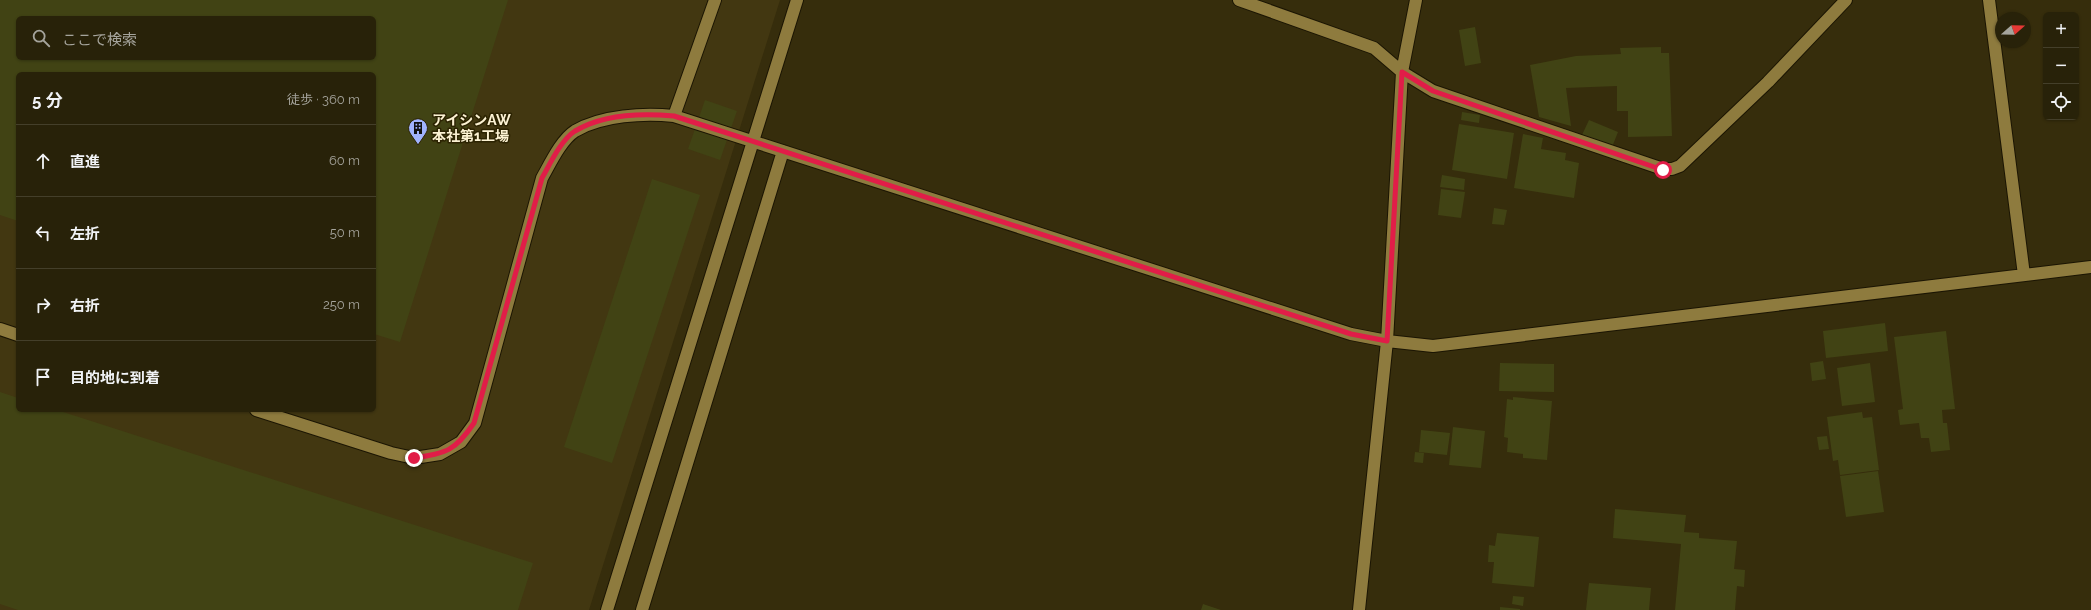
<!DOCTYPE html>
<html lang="ja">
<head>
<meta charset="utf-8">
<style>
  :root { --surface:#282209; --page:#342f17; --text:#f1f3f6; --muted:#a5a49c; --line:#443f2a }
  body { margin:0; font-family:Raleway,"Noto Sans JP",sans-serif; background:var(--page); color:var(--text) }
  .controls { position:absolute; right:12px; top:12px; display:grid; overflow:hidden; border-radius:6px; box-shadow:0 1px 3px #0004 }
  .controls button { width:36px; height:36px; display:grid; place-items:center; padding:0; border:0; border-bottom:1px solid var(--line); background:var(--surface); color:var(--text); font:20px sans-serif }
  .compass { position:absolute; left:1995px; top:12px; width:36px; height:36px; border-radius:50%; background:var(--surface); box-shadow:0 1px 3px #0004; rotate:70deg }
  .stop { position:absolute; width:12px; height:12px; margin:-9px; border:3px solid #e11d48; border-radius:50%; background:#fff }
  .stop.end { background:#e11d48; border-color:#fff; box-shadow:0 1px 4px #0008 }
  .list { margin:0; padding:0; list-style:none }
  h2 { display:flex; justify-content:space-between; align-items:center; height:52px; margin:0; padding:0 16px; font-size:17px }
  h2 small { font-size:13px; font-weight:400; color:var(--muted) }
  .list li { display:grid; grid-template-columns:26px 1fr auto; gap:12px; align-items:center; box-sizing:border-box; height:72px; padding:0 16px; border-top:1px solid var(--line) }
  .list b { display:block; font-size:15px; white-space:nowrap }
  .list em { font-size:13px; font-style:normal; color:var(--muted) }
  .icon { flex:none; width:22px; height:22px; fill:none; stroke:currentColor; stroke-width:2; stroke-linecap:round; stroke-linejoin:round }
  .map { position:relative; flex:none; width:2091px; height:610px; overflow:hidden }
  .search { position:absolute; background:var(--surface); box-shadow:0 1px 3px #0004; left:16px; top:16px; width:360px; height:44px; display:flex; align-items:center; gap:10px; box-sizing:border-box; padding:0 14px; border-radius:6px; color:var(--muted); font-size:15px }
  .panel { position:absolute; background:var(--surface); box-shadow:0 1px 3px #0004; left:16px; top:72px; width:360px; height:340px; border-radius:6px }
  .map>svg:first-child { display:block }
  .built { fill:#423711; fill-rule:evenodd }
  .building { fill:#414314; fill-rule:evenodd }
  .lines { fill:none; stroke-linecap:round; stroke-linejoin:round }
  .minor-casing { stroke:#1b1503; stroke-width:14 }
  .minor { stroke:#8e7b3e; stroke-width:12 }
  .route { stroke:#e11d48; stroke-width:5 }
  .labels { text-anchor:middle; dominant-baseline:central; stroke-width:3; stroke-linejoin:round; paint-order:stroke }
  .poi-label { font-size:14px; font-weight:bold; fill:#fcf2d3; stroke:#2c2302; text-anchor:start }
</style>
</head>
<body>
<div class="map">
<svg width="2091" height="610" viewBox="0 0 2091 610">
  <rect width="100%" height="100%" fill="#362d0c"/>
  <!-- built -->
  <path class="built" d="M0 0H780L589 610H0ZM18 18H374V58H18ZM18 74H374V410H18Z"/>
  <!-- building -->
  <path class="building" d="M0 0H508L400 342 374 334V74H18V221L0 215ZM18 18H374V58H18Z
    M1475 27 1481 63 1465 66 1459 30Z
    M1661 47V53H1669L1672 136 1628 137V111H1617V86L1566 88 1571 126 1539 117 1530 65 1576 56 1621 54 1620 48Z
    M705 100 737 111 720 160 688 149Z
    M1462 112 1480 115 1479 123 1461 120Z
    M1589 120 1618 132 1612 147 1582 135Z
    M1459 124 1514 133 1507 179 1452 170Z
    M1523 134 1543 138 1541 149 1566 153 1565 160 1579 163 1574 198 1514 188Z
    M1442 175 1465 179 1464 190 1440 187Z
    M652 179 700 195 612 463 564 447Z
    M1441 189 1465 192 1461 218 1438 215Z
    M1494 208 1507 210 1504 225 1492 224Z
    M1885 323 1888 351 1826 358 1823 331Z
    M1946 331 1955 409 1942 410 1943 423H1947L1950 450 1931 452 1929 438H1921L1919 423 1900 425 1898 410 1903 409 1894 337Z
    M1823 361 1826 379 1812 381 1810 363Z
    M1500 363 1554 364V392L1499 391Z
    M1870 363 1875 402 1842 406 1837 368Z
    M0 392 18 398V410H57L533 563 518 610H18L0 604Z
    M1513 397 1552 401 1547 460 1523 458V454L1507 452 1508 438 1504 437 1507 399 1513 400Z
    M1862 412 1863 418 1872 417 1879 470 1840 475 1838 460 1833 461 1827 417Z
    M1453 427 1485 431 1481 468 1449 465Z
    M1421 430 1450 433 1447 455 1419 452Z
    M1827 436 1829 449 1819 450 1817 437Z
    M1415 452 1424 453 1423 463 1414 462Z
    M1878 471 1884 512 1846 517 1840 476Z
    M1615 509 1686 515 1684 532 1699 533V538L1737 541 1734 569 1745 570 1744 587 1737 586 1735 610H1675L1681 544 1613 538Z
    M1497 533 1539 537 1534 587 1492 583 1494 562H1488L1489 545 1495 546Z
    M1589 583 1651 588 1649 610H1586Z
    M1513 596 1524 597 1523 606 1512 604Z
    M1203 604 1221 610H1201Z
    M1500 607 1520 609V610H1500Z"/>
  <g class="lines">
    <defs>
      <path id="minor" d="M1239 0 1374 48 1402 72 1433 91 1663 169H1672L1680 166 1768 82 1846 0
        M1989 0 2024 275
        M674 116 715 0
        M0 329 18 335
        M256 410 391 453 414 458 440 454 461 442 475 423 542 178C550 164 561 140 575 131 602 115 644 113 674 116L1351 334 1387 341 1433 346 2091 267
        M607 610 797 0
        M642 610 783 151
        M1359 610 1387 341 1402 72 1416 0"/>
    </defs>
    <!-- minor casing -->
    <use href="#minor" class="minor-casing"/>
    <!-- minor -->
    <use href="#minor" class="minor"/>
  </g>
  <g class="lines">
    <!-- route -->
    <path class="route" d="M414 458C447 453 455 451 474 423L542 178C550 164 561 140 575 131 603 114 642 113 674 116L1351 334 1387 341 1402 72 1433 91 1663 170"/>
  </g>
  <!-- icons -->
  <defs>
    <symbol id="building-pin" viewBox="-11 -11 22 30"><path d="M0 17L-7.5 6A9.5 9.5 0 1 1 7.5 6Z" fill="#a0b3fd" stroke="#2c2302"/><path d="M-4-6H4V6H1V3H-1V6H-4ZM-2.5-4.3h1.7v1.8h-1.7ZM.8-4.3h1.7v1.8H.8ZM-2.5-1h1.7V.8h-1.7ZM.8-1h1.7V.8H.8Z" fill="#111"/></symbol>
  </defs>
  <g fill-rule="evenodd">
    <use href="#building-pin" x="407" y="117" width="22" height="30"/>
  </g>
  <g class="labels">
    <!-- poi labels -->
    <g class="poi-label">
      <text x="432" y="120">アイシンAW<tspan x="432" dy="16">本社第1工場</tspan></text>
    </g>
  </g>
</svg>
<div class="controls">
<button>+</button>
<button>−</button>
<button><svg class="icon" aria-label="locate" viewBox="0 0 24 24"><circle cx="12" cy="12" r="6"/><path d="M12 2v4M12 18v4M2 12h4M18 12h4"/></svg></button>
</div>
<svg class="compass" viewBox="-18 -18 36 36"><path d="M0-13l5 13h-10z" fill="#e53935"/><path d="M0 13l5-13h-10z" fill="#a5a49c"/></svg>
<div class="stop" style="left:1663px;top:170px"></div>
<div class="stop end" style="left:414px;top:458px"></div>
<div class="search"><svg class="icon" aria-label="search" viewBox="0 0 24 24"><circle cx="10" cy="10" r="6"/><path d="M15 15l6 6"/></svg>ここで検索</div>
<section class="panel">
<h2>5 分<small>徒歩 · 360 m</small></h2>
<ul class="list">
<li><svg class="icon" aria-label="ahead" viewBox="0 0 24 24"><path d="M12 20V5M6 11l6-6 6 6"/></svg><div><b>直進</b></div><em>60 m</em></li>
<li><svg class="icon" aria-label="left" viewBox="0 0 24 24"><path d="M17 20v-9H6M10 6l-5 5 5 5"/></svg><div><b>左折</b></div><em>50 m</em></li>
<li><svg class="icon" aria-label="right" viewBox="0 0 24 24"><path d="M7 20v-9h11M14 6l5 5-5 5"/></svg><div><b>右折</b></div><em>250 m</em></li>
<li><svg class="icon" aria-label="arrive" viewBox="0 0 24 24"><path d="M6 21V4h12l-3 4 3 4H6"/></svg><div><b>目的地に到着</b></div></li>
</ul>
</section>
</div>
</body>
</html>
